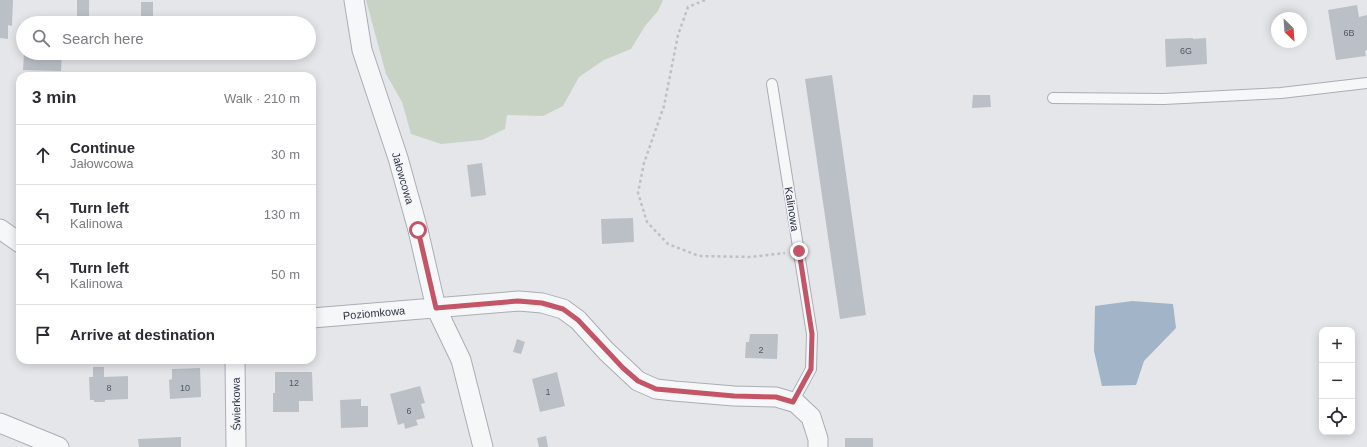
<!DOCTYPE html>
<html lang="en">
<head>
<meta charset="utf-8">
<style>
  :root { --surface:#fff; --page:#f2f2f3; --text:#2b2b33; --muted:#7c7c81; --line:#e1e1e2 }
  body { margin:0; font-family:Arial,sans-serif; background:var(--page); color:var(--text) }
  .controls { position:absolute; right:12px; bottom:12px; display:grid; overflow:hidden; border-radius:8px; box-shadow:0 2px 10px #0003 }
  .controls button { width:36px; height:36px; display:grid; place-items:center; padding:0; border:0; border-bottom:1px solid var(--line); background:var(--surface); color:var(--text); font:20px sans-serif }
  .compass { position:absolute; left:1271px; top:12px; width:36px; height:36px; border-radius:50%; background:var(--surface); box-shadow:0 2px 10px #0003; rotate:155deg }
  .stop { position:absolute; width:12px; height:12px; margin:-9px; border:3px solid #c35566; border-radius:50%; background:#fff }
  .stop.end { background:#c35566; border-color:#fff; box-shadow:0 1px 4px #0008 }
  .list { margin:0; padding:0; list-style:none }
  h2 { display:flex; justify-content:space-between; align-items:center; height:52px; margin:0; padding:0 16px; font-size:17px }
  h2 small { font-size:13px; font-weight:400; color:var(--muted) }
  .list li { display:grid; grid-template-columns:26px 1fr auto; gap:12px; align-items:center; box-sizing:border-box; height:60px; padding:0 16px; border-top:1px solid var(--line) }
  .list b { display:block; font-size:15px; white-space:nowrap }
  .list p { margin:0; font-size:13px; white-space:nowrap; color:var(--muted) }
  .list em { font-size:13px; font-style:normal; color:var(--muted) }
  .icon { flex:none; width:22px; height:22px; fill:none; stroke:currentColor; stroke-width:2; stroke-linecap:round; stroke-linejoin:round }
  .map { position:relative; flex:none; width:1367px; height:447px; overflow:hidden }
  .search { position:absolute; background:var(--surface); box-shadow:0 2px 10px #0003; left:16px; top:16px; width:300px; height:44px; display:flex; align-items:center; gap:10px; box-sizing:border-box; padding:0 14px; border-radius:22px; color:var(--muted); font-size:15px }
  .panel { position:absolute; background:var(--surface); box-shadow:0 2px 10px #0003; left:16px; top:72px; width:300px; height:292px; border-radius:12px }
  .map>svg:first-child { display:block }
  .green { fill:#c9d3c5 }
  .water { fill:#a2b4c7 }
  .building { fill:#bbc0c7 }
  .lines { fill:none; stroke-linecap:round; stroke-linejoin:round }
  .lane-casing { stroke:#a9adb4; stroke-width:12 }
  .street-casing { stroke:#a9adb4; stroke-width:21 }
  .path { stroke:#bec0c5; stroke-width:2.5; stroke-dasharray:3 3; stroke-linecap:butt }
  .lane { stroke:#f6f7f9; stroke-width:10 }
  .street { stroke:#f6f7f9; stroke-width:19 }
  .route { stroke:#c35566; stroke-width:5 }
  .labels { text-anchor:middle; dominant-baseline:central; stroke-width:3; stroke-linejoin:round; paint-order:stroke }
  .number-label { font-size:9px; fill:#505762 }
  .street-label { font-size:11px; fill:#2d3441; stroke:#f3f5f8 }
</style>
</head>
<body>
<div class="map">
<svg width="1367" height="447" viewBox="0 0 1367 447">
  <rect width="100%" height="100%" fill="#e4e6ea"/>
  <!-- green -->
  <path class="green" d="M366 0H663L658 11 645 26 631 49 604 60 579 77 563 106 543 116 507 115 505 129 482 140 441 144 411 134 402 102 386 74Z"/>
  <!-- water -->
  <path class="water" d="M1132 301 1173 304 1176 328 1144 361 1136 385 1102 386 1094 351 1095 306Z"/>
  <!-- building -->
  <path class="building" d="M0 0H13L12 26 8 25V39L0 38Z
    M77 0H89V20H114V23H77Z
    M141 2H153V23H141Z
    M1357 5 1359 17 1367 15V50L1365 51 1366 56 1336 60 1328 10Z
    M179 20V23H164V21Z
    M1193 38V39L1206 38 1207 64 1166 67 1165 39Z
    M24 53H62L61 71 23 70Z
    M239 73V76H205V74Z
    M832 75 866 315 840 319 805 79Z
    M973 95H990L991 107 972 108Z
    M482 163 486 195 471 197 467 165Z
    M633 218 634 242 602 244 601 219Z
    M750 334H778L777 359 745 358 746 342H749Z
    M517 339 525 342 521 354 513 352Z
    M93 367H104V377L128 376V399L105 400V402H94V400H90L89 377H93Z
    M200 368 201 397 170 399 169 380 172 379V369Z
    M275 372H312L313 401H299V412H273V393H275Z
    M557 372 565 406 540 412 532 379Z
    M420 386 425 403 421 404 425 418 416 420 418 425 405 429 404 423 398 425 390 394Z
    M361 399V406H368V427L341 428 340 400Z
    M546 436 548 447H539L537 438Z
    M181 437V447H139L138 439Z
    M845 438H873V447H845Z"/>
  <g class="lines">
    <defs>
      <path id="lane" d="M772 84 812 334 811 369 793 402
        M1053 98 1164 99 1281 93 1367 83"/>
      <path id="street" d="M354 0 362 50 398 158 418 230 436 308 461 360 483 447
        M0 229 20 243
        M312 318 519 301 542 303 563 309 578 320 606 351 638 381 656 389 674 391 734 396 776 397 796 403 811 417 818 439V447
        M235 360 236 447
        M0 423 59 447"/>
    </defs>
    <!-- lane casing -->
    <use href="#lane" class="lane-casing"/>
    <!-- street casing -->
    <use href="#street" class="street-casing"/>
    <!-- path -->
    <path class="path" d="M705 0 688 7 678 35 664 106 644 163 638 193 647 222 668 244 699 256 751 257 785 253"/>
    <!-- lane -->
    <use href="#lane" class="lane"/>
    <!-- street -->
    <use href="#street" class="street"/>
  </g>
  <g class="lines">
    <!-- route -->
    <path class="route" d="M418 230 436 308 518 301 542 303 563 309 578 320 623 368 638 381 656 389 734 396 776 397 793 402 811 369 812 334 799 251"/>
  </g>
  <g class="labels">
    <!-- number labels -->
    <g class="number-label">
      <text x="1349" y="33">6B</text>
      <text x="1186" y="51">6G</text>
      <text x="761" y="350">2</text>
      <text x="294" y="383">12</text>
      <text x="109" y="388">8</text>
      <text x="185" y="388">10</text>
      <text x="548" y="392">1</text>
      <text x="409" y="411">6</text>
    </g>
    <!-- street labels -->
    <g class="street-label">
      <text transform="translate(403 178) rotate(74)">Jałowcowa</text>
      <text transform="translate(792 209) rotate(81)">Kalinowa</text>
      <text transform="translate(374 313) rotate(-5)">Poziomkowa</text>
      <text transform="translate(236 404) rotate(-91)">Świerkowa</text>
    </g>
  </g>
</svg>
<div class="controls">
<button>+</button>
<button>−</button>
<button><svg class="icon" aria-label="locate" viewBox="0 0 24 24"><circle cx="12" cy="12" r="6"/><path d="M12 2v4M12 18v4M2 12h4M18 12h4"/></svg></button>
</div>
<svg class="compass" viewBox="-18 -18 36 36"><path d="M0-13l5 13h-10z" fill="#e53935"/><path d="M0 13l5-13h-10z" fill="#7c7c81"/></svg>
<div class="stop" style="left:418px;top:230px"></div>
<div class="stop end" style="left:799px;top:251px"></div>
<div class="search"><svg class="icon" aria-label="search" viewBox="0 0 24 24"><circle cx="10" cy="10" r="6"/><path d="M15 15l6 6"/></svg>Search here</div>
<section class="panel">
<h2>3 min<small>Walk · 210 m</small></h2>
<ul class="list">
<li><svg class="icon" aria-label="ahead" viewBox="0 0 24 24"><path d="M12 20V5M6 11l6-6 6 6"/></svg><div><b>Continue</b><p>Jałowcowa</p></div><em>30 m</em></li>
<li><svg class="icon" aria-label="left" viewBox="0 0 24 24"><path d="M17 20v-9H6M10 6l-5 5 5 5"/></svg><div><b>Turn left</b><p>Kalinowa</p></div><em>130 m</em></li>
<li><svg class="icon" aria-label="left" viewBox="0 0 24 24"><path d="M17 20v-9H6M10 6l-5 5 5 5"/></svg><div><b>Turn left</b><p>Kalinowa</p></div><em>50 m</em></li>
<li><svg class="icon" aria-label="arrive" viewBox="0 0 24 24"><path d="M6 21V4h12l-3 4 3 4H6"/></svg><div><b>Arrive at destination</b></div></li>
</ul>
</section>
</div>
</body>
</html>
